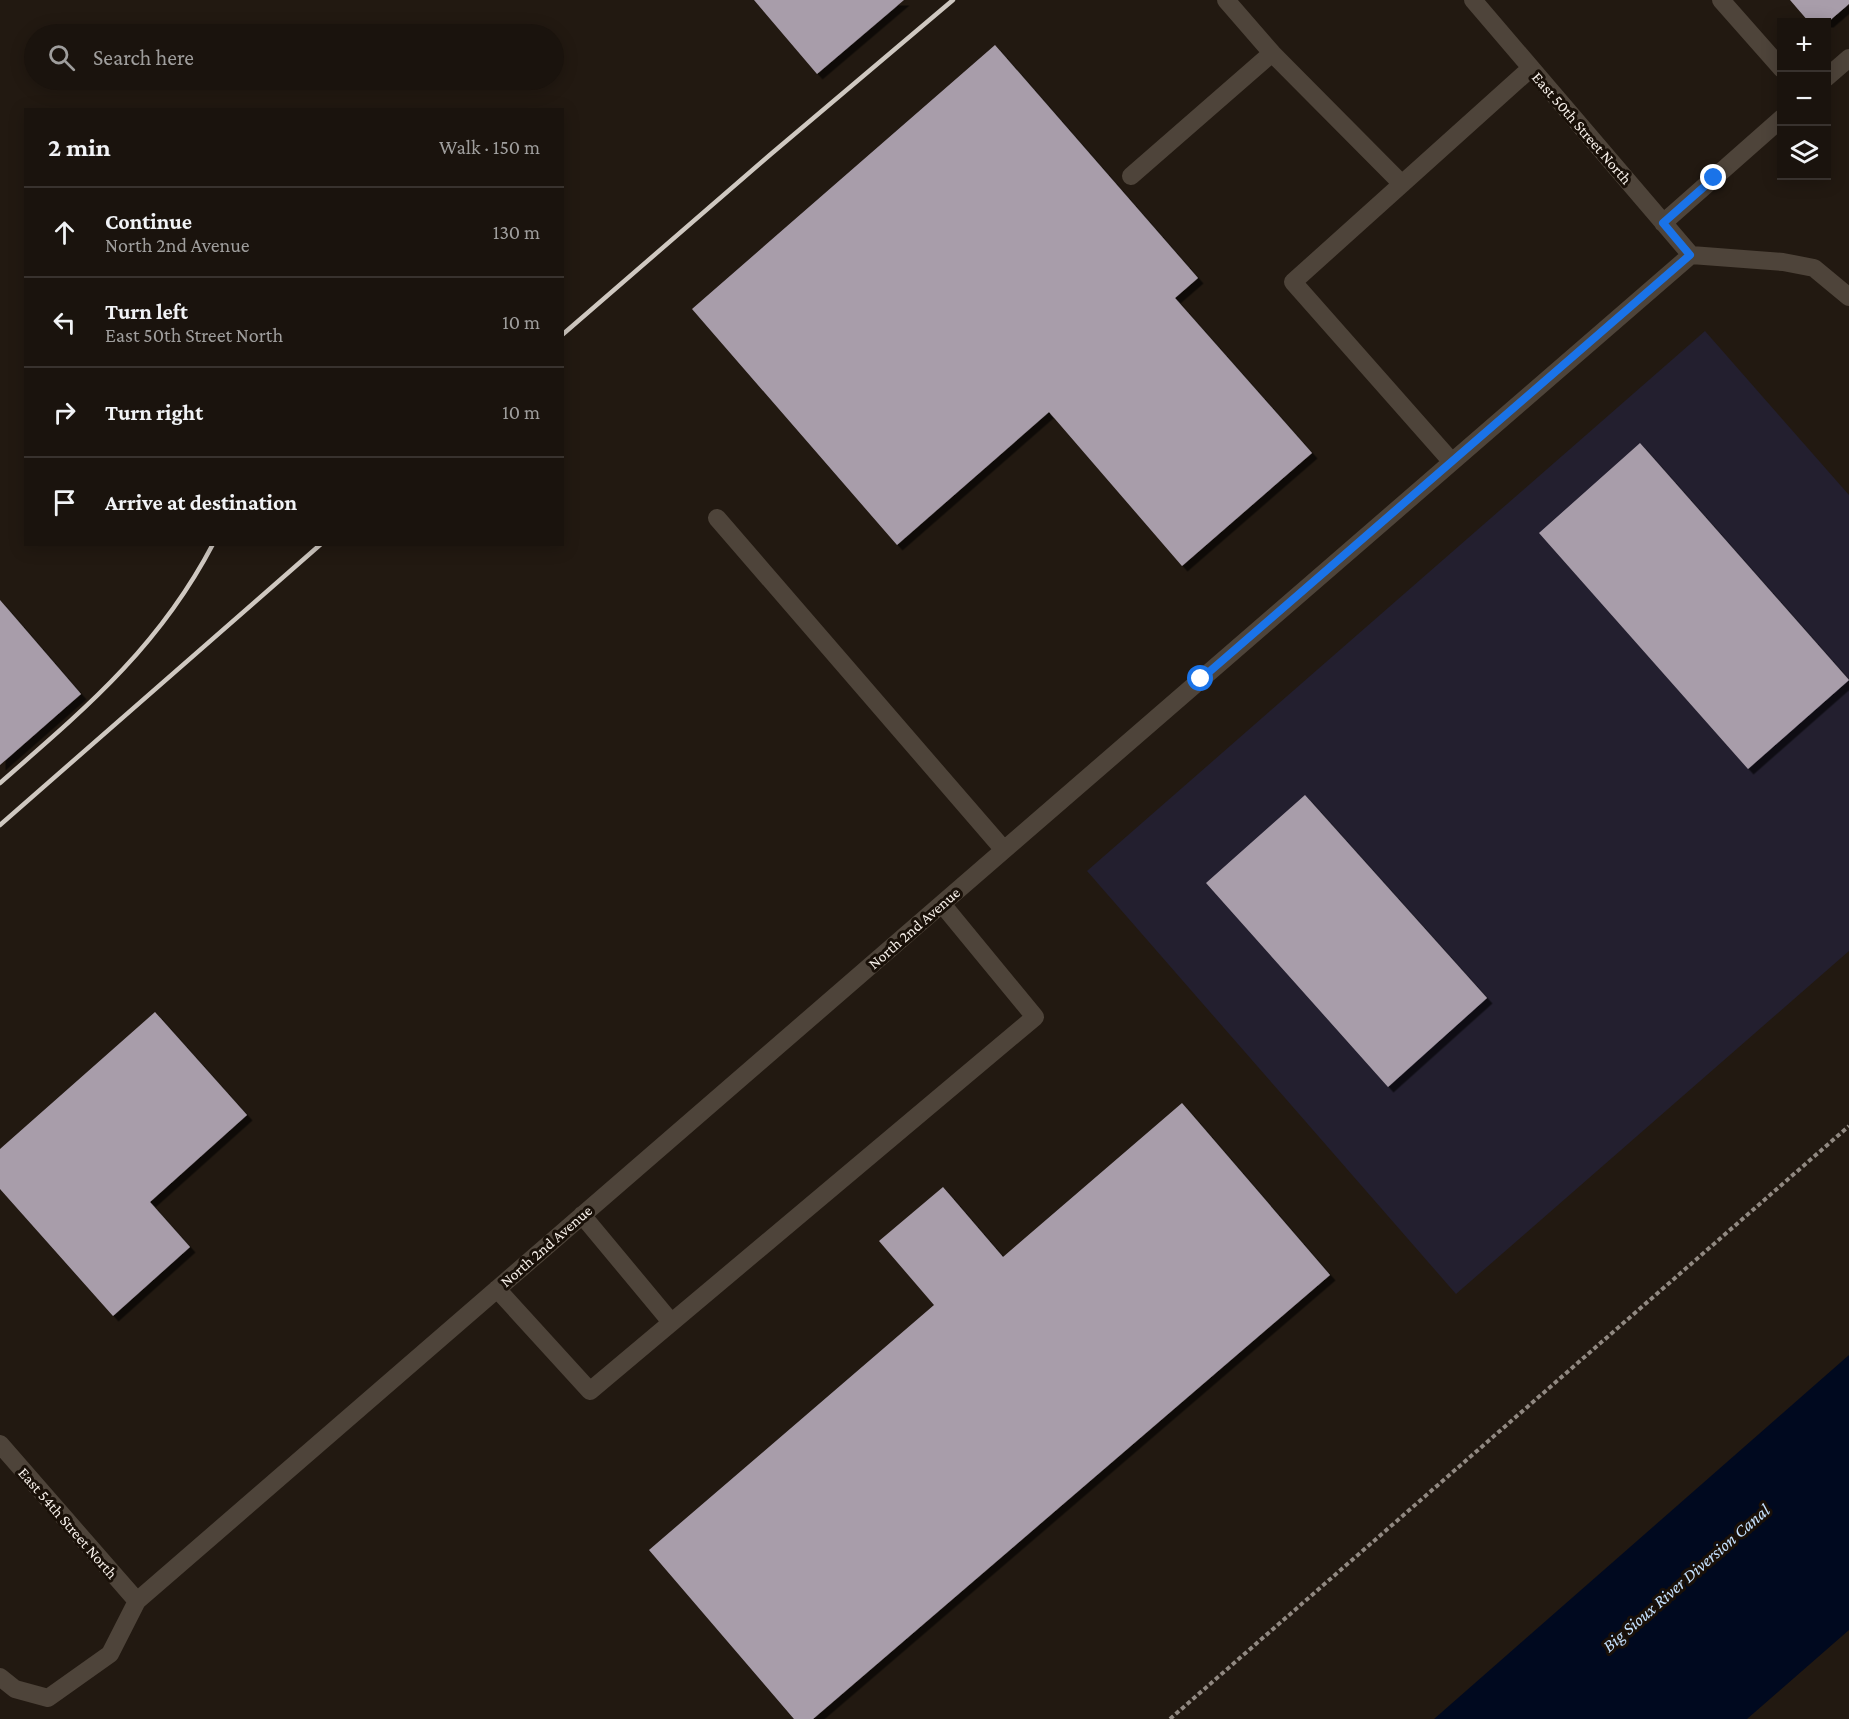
<!DOCTYPE html>
<html lang="en">
<head>
<meta charset="utf-8">
<style>
  :root { --surface:#1a130d; --page:#27201b; --text:#f1f3f6; --muted:#9f9e9d; --line:#38322e }
  body { margin:0; font-family:"Crimson Pro",serif; background:var(--page); color:var(--text) }
  .controls { position:absolute; right:18px; top:18px; display:grid; overflow:hidden; border-radius:0px; box-shadow:0 3px 15px #0003 }
  .controls button { width:54px; height:54px; display:grid; place-items:center; padding:0; border:0; border-bottom:2px solid var(--line); background:var(--surface); color:var(--text); font:30px sans-serif }
  .stop { position:absolute; width:18px; height:18px; margin:-14px; border:4px solid #1a73e8; border-radius:50%; background:#fff }
  .stop.end { background:#1a73e8; border-color:#fff; box-shadow:0 2px 6px #0008 }
  .list { margin:0; padding:0; list-style:none }
  h2 { display:flex; justify-content:space-between; align-items:center; height:78px; margin:0; padding:0 24px; font-size:26px }
  h2 small { font-size:20px; font-weight:400; color:var(--muted) }
  .list li { display:grid; grid-template-columns:39px 1fr auto; gap:18px; align-items:center; box-sizing:border-box; height:90px; padding:0 24px; border-top:2px solid var(--line) }
  .list b { display:block; font-size:22px; white-space:nowrap }
  .list p { margin:0; font-size:20px; white-space:nowrap; color:var(--muted) }
  .list em { font-size:20px; font-style:normal; color:var(--muted) }
  .icon { flex:none; width:33px; height:33px; fill:none; stroke:currentColor; stroke-width:2; stroke-linecap:round; stroke-linejoin:round }
  .map { position:relative; flex:none; width:1849px; height:1719px; overflow:hidden }
  .search { position:absolute; background:var(--surface); box-shadow:0 3px 15px #0003; left:24px; top:24px; width:540px; height:66px; display:flex; align-items:center; gap:15px; box-sizing:border-box; padding:0 21px; border-radius:33px; color:var(--muted); font-size:22px }
  .panel { position:absolute; background:var(--surface); box-shadow:0 3px 15px #0003; left:24px; top:108px; width:540px; height:438px; border-radius:0px }
  .map>svg:first-child { display:block }
  .industrial { fill:#231f2f }
  .water { fill:#00091f }
  .building { fill:#a89daa; filter:url(#shadow) }
  .lines { fill:none; stroke-linecap:round; stroke-linejoin:round }
  .path { stroke:#918982; stroke-width:4; stroke-dasharray:4.5 3; stroke-linecap:butt }
  .minor { stroke:#4e443a; stroke-width:18 }
  .rail { stroke:#cfc8c1; stroke-width:4.5 }
  .route { stroke:#1a73e8; stroke-width:8 }
  .labels { text-anchor:middle; dominant-baseline:central; stroke-width:6; stroke-linejoin:round; paint-order:stroke }
  .street-label { font-size:16px; fill:#f7f0ea; stroke:#191008 }
  .water-label { font-size:18px; font-style:italic; fill:#c6e2ff; stroke:#191008 }
</style>
</head>
<body>
<div class="map">
<svg width="1849" height="1719" viewBox="0 0 1849 1719">
  <defs>
    <filter id="shadow"><feDropShadow dx="5.5" dy="5.5" stdDeviation="0" flood-color="#0009"/></filter>
  </defs>
  <rect width="100%" height="100%" fill="#221911"/>
  <!-- industrial -->
  <path class="industrial" d="M1705 331 1849 495V951L1456 1294 1087 871Z"/>
  <!-- water -->
  <path class="water" d="M1849 1355V1630L1747 1719H1434Z"/>
  <!-- building -->
  <path class="building" d="M754 0H904L817 74Z
    M1790 0H1849V4L1828 22H1809Z
    M995 45 1198 278 1175 298 1312 453 1182 566 1049 412 897 545 692 309Z
    M1640 443 1849 680 1748 769 1539 533Z
    M0 600 81 694 0 765Z
    M1305 795 1487 998 1388 1087 1206 883Z
    M155 1012 247 1115 150 1202 190 1247 113 1316 0 1189V1149Z
    M1182 1103 1330 1275 813 1719H794L649 1550 934 1305 879 1241 943 1187 1003 1257Z"/>
  <g class="lines">
    <!-- path -->
    <path class="path" d="M1170 1719 1849 1126"/>
    <!-- minor -->
    <path class="minor" d="M1226 0 1272 53
      M1473 0 1691 255
      M1721 0 1782 69
      M1826 78 1849 58
      M1131 176 1272 53 1402 184
      M1663 223 1782 118
      M1691 255 1783 262 1814 268 1849 297
      M1452 462 1293 282 1531 68
      M717 518 1004 850
      M582 1215 671 1322
      M497 1289 590 1391 1035 1017 942 904
      M0 1444 137 1601
      M0 1677 15 1689 48 1698 110 1654 137 1601 1691 255"/>
    <!-- rail -->
    <path class="rail" d="M562 335 771 154 953 0
      M0 783C86 708 159 647 213 544
      M0 825 321 544"/>
  </g>
  <g class="lines">
    <!-- route -->
    <path class="route" d="M1201 679 1690 255 1663 223 1714 178"/>
  </g>
  <g class="labels">
    <!-- street labels -->
    <g class="street-label">
      <text transform="translate(1582 128) rotate(49)">East 50th Street North</text>
      <text transform="translate(914 928) rotate(-41)">North 2nd Avenue</text>
      <text transform="translate(546 1246) rotate(-41)">North 2nd Avenue</text>
      <text transform="translate(68 1523) rotate(49)">East 54th Street North</text>
    </g>
    <!-- water labels -->
    <g class="water-label">
      <text transform="translate(1686 1578) rotate(-41)">Big Sioux River Diversion Canal</text>
    </g>
  </g>
</svg>
<div class="controls">
<button>+</button>
<button>−</button>
<button><svg class="icon" aria-label="layers" viewBox="0 0 24 24"><path d="M12 4l9 5-9 5-9-5zM3 14l9 5 9-5"/></svg></button>
</div>
<div class="stop" style="left:1201px;top:679px"></div>
<div class="stop end" style="left:1714px;top:178px"></div>
<div class="search"><svg class="icon" aria-label="search" viewBox="0 0 24 24"><circle cx="10" cy="10" r="6"/><path d="M15 15l6 6"/></svg>Search here</div>
<section class="panel">
<h2>2 min<small>Walk · 150 m</small></h2>
<ul class="list">
<li><svg class="icon" aria-label="ahead" viewBox="0 0 24 24"><path d="M12 20V5M6 11l6-6 6 6"/></svg><div><b>Continue</b><p>North 2nd Avenue</p></div><em>130 m</em></li>
<li><svg class="icon" aria-label="left" viewBox="0 0 24 24"><path d="M17 20v-9H6M10 6l-5 5 5 5"/></svg><div><b>Turn left</b><p>East 50th Street North</p></div><em>10 m</em></li>
<li><svg class="icon" aria-label="right" viewBox="0 0 24 24"><path d="M7 20v-9h11M14 6l5 5-5 5"/></svg><div><b>Turn right</b></div><em>10 m</em></li>
<li><svg class="icon" aria-label="arrive" viewBox="0 0 24 24"><path d="M6 21V4h12l-3 4 3 4H6"/></svg><div><b>Arrive at destination</b></div></li>
</ul>
</section>
</div>
</body>
</html>
